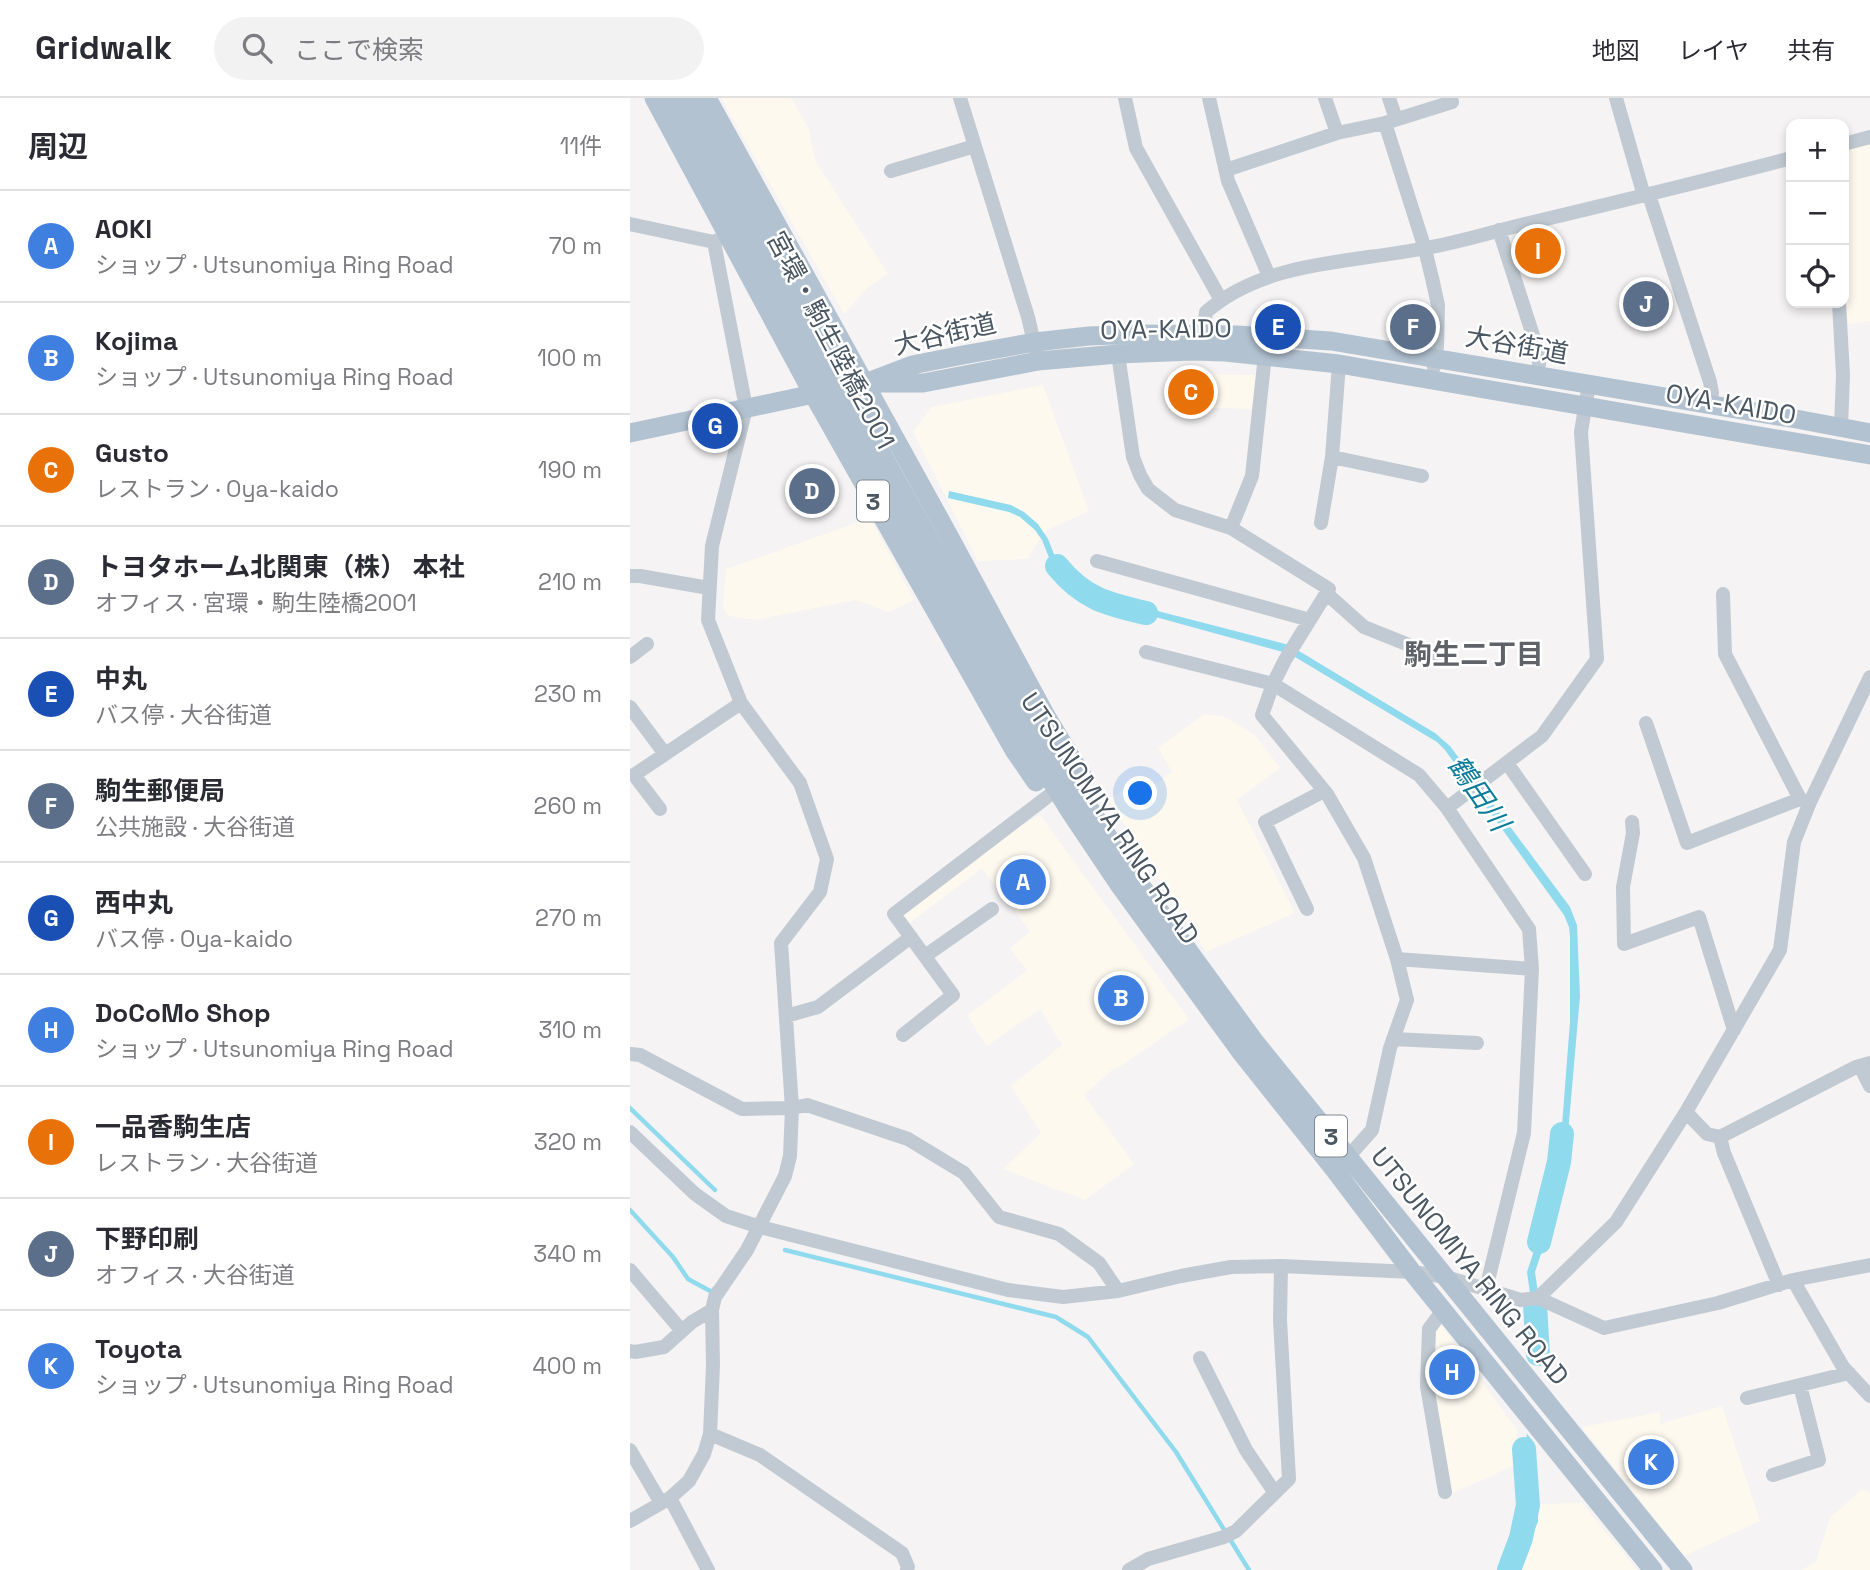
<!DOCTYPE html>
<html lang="ja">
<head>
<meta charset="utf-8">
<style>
  :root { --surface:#fff; --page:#f2f2f3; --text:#2b2b33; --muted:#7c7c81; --line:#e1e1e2; --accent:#d93025 }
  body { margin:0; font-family:"Space Grotesk","Noto Sans JP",sans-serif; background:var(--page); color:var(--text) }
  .controls { position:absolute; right:21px; top:21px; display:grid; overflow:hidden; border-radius:14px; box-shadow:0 4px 10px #0003 }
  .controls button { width:63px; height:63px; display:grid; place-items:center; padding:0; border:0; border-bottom:2px solid var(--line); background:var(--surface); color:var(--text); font:35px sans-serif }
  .you { position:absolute; left:511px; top:696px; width:24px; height:24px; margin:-18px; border:5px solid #fff; border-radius:50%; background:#1a73e8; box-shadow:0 0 0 10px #1a73e833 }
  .badge { display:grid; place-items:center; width:46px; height:46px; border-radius:50%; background:var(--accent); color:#fff; font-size:23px; font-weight:700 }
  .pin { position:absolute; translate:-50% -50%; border:4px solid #fff; box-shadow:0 2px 7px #0006 }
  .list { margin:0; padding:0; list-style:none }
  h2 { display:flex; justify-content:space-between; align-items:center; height:91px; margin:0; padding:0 28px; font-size:30px }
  h2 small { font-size:23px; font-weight:400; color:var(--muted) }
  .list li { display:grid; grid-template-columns:46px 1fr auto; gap:21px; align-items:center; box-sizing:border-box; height:112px; padding:0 28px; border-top:2px solid var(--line) }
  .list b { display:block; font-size:26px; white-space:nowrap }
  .list p { margin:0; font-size:23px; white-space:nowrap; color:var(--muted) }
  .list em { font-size:23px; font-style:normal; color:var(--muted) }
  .icon { flex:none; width:38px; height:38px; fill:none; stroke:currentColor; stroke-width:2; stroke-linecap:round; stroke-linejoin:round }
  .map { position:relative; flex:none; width:1240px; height:1472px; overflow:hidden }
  header { display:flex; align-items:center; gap:42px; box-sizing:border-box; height:98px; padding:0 35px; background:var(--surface); border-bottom:2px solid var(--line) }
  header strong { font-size:33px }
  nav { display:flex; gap:38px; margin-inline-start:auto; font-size:24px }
  .search { width:490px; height:63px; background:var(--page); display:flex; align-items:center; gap:18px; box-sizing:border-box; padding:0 24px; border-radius:38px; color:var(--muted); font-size:26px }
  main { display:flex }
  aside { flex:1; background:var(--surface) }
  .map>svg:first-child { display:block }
  .commercial { fill:#fdf9ef }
  .water { fill:#90daee }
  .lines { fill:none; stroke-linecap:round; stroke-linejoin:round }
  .stream { stroke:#90daee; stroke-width:4.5 }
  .river { stroke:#90daee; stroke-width:24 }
  .minor { stroke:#c1cad2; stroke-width:14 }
  .major { stroke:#b3c2d1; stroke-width:19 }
  .major-bridge { stroke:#b3c2d1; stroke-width:19 }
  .labels { text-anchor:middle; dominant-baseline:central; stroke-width:5; stroke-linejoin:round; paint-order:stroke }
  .shield { fill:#fff; stroke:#808990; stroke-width:2 }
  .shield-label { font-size:24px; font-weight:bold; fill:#4a5661 }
  .street-label { font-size:26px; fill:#4a5661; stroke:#fff }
  .neighbourhood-label { font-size:28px; font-weight:bold; fill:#5f6368; stroke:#fff }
  .water-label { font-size:28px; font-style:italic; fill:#0c7c9b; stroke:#fff }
</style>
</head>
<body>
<header>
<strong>Gridwalk</strong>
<div class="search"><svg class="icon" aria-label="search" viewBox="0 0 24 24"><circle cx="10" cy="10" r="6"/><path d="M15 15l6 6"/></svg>ここで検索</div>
<nav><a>地図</a><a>レイヤ</a><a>共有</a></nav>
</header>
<main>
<aside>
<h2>周辺<small>11件</small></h2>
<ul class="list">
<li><span class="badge" style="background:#3f7fe0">A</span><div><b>AOKI</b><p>ショップ · Utsunomiya Ring Road</p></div><em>70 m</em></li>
<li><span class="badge" style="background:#3f7fe0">B</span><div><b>Kojima</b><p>ショップ · Utsunomiya Ring Road</p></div><em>100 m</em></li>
<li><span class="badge" style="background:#e8710a">C</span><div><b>Gusto</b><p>レストラン · Oya-kaido</p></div><em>190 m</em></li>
<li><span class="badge" style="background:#5c6f8a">D</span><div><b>トヨタホーム北関東（株） 本社</b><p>オフィス · 宮環・駒生陸橋2001</p></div><em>210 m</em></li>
<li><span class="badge" style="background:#1a4fb4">E</span><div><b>中丸</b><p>バス停 · 大谷街道</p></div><em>230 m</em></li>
<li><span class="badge" style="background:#5c6f8a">F</span><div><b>駒生郵便局</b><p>公共施設 · 大谷街道</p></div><em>260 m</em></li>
<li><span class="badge" style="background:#1a4fb4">G</span><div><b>西中丸</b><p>バス停 · Oya-kaido</p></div><em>270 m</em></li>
<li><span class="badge" style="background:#3f7fe0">H</span><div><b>DoCoMo Shop</b><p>ショップ · Utsunomiya Ring Road</p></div><em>310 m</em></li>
<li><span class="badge" style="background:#e8710a">I</span><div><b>一品香駒生店</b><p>レストラン · 大谷街道</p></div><em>320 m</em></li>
<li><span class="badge" style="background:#5c6f8a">J</span><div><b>下野印刷</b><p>オフィス · 大谷街道</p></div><em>340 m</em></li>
<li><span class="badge" style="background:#3f7fe0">K</span><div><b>Toyota</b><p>ショップ · Utsunomiya Ring Road</p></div><em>400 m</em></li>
</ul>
</aside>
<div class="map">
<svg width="1240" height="1472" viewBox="0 0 1240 1472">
  <rect width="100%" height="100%" fill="#f5f3f3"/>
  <!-- commercial -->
  <path class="commercial" d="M91 0H161L178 29 186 64 258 176 238 189 214 216Z
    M1240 45V223L1218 226 1214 183V52Z
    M538 276 630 277 626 311 542 309Z
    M413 287 459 413 419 431 406 446 398 461 348 463 283 334 301 309Z
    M240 420 284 502 259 514 225 502 125 522 99 518 93 510 96 471Z
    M574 616 595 619 625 637 650 670 607 702 665 815 576 854 478 701 492 693 501 705 542 674 528 650Z
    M410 717 559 921 488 970 482 972 454 997 504 1066 455 1102 373 1071 411 1035 381 988 432 947 410 911 357 948 337 918 397 872 380 851 400 833 352 770 277 827 270 817 382 733Z
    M811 1227 887 1332 885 1367 819 1397 800 1287 802 1232Z
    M1092 1308 1130 1423 1054 1458 952 1329 1030 1314V1326Z
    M1232 1391 1240 1395V1472H1172L1186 1463 1200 1420Z
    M952 1405 1007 1472H886L906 1426 911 1406Z"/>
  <!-- water -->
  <path class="water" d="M319 393 381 407 394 414 408 426 418 441 426 461 436 476 449 486 489 503 659 547 805 635 820 648 940 809 947 827 950 898 935 1070 929 1101 905 1174 917 1257 909 1258 897 1174 928 1079 940 924V839L939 829 934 817 815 652 807 644 660 556 489 509 455 494 441 487 432 478 420 462 412 442 405 432 390 419 379 414 318 400Z
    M897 1336 902 1342 900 1368 908 1404V1424L886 1472H876L900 1419V1405L893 1372V1358Z"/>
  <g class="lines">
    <!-- stream -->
    <path class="stream" d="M0 1010 85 1092
      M0 1112 43 1159 58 1181 82 1194 84 1191
      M155 1152 426 1219 458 1239 546 1354 619 1472"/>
    <!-- river -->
    <path class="river" d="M427 468C453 500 476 506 516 515
      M909 1144 929 1064 932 1036
      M905 1207 908 1256
      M879 1472 891 1440 898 1407 894 1351"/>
    <!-- minor -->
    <path class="minor" d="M330 0 398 219 406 253
      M495 0 506 50 591 202
      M579 0 598 83 639 178
      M695 0 707 35 755 25 795 151 802 180 808 207 807 248 804 269
      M759 0 766 21
      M986 0 1014 98
      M755 25 822 4 821 0
      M1214 46 1240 39
      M596 72 707 35
      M261 73 345 48
      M1019 97 1080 284 1082 295 1080 306
      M0 126 84 144
      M869 132 908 253 909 266 907 277
      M1209 205 1213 277 1211 330
      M573 236 576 214C636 162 722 165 796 150 831 144 865 133 899 125 987 104 1074 83 1161 60
      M488 256 503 359 510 377 518 391 545 412 601 430 699 491 655 562 643 586 632 617 697 696 734 760 767 861 777 902 760 950 742 1032 718 1059
      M702 359 792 378
      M691 425 702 359 709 266
      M601 430 622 378 635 257
      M467 463 680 522
      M0 478H10L79 490
      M697 496 734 529 814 561
      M1093 496 1095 556 1170 701
      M516 554 643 586 789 677 817 710
      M0 559 17 546
      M0 609 35 656
      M1016 625 1057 745 1170 701 1180 704
      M877 665 955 776
      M30 711 4 677 111 605
      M1002 724 1003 735 993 789 994 846 1069 819 1104 932
      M677 811 635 724 694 693
      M295 858 362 811
      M767 861 902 871
      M156 918 188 909 281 839
      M273 937 323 897 264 816 417 699
      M763 941 847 945
      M0 956 10 957 112 1011 162 1010 177 1007 278 1041 334 1075 369 1119 429 1136 469 1165 488 1193
      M1230 968 1240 988
      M1056 1014 1077 1036 1090 1039 1226 969 1240 965
      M0 1034 65 1096 96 1118 130 1129 378 1192 433 1199 488 1193 551 1178 601 1169 651 1168 782 1174 816 1179 891 1202 908 1200 974 1230 1088 1205 1163 1182 1240 1167
      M1090 1039 1094 1055 1149 1187
      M0 1172 52 1233
      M1163 1182 1213 1269 1240 1298
      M856 1191 894 1035 902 871 899 831 817 710 912 638 967 561 951 334 959 286
      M908 1200 986 1124 1056 1014 1150 852 1164 744 1180 704 1240 579
      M813 1212 799 1231 797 1288 815 1394
      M0 1253 5 1254 34 1249 62 1224 82 1212
      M570 1260 616 1352 645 1395
      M1117 1300 1219 1275
      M80 1336 130 1357 272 1455 278 1469 277 1472
      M0 1352 31 1405
      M1143 1377 1189 1362 1170 1287
      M40 1400 78 1472
      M0 1423 40 1400 59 1383 74 1356 80 1336 83 1267 82 1212 85 1199 117 1152 155 1078 160 1058 162 1010 151 845 190 794 197 761 170 685 111 605 78 522 82 448 116 310 84 144 98 137
      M499 1472 518 1461 594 1439 606 1433 659 1381 650 1222 651 1168"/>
    <!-- major -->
    <path class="major" d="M24 0 183 296 384 652 406 684
      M41 0 56 27
      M60 0 70 19
      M77 0 319 438 416 618 453 679
      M246 285H293L408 263 488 256 563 253 595 254 709 266 1240 357
      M0 335 235 285 282 267 333 257 405 244 459 238 512 236 607 237 701 243 1166 321 1240 335
      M378 582 420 651 504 778 625 944 1053 1472
      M363 590 441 715 490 788 610 953 704 1071 782 1174 1023 1472"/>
    <!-- major-bridge -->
    <path class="major-bridge" d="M70 19 259 369 378 582
      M56 27 244 377 363 590"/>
  </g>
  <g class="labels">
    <!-- shield labels -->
    <g class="shield">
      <rect x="227" y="382.5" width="32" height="41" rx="5"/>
      <rect x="685" y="1017.5" width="32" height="41" rx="5"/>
    </g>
    <g class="shield-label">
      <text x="243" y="403">3</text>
      <text x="701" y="1038">3</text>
    </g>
    <!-- street labels -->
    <g class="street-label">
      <text transform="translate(536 231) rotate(-1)">OYA-KAIDO</text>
      <text transform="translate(315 236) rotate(-13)">大谷街道</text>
      <text transform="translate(201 242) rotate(62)">宮環・駒生陸橋2001</text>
      <text transform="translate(887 247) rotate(10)">大谷街道</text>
      <text transform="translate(1101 306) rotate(10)">OYA-KAIDO</text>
      <text transform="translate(480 720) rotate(56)">UTSUNOMIYA RING ROAD</text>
      <text transform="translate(840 1168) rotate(51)">UTSUNOMIYA RING ROAD</text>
    </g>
    <!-- neighbourhood labels -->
    <g class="neighbourhood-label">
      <text x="844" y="556">駒生二丁目</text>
    </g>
    <!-- water labels -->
    <g class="water-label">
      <text transform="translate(849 695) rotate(55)">鶴田川</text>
    </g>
  </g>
</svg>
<div class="controls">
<button>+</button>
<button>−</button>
<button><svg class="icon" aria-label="locate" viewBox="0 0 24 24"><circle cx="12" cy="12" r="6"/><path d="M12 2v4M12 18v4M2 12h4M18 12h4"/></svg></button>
</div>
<div class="you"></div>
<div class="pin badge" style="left:393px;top:784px;background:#3f7fe0">A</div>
<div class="pin badge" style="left:491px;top:900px;background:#3f7fe0">B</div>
<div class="pin badge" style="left:561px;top:294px;background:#e8710a">C</div>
<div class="pin badge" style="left:182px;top:393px;background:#5c6f8a">D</div>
<div class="pin badge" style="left:648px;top:229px;background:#1a4fb4">E</div>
<div class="pin badge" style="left:783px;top:229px;background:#5c6f8a">F</div>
<div class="pin badge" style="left:85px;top:328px;background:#1a4fb4">G</div>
<div class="pin badge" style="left:822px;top:1274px;background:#3f7fe0">H</div>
<div class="pin badge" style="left:908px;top:153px;background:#e8710a">I</div>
<div class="pin badge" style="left:1016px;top:206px;background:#5c6f8a">J</div>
<div class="pin badge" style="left:1021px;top:1364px;background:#3f7fe0">K</div>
</div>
</main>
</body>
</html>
